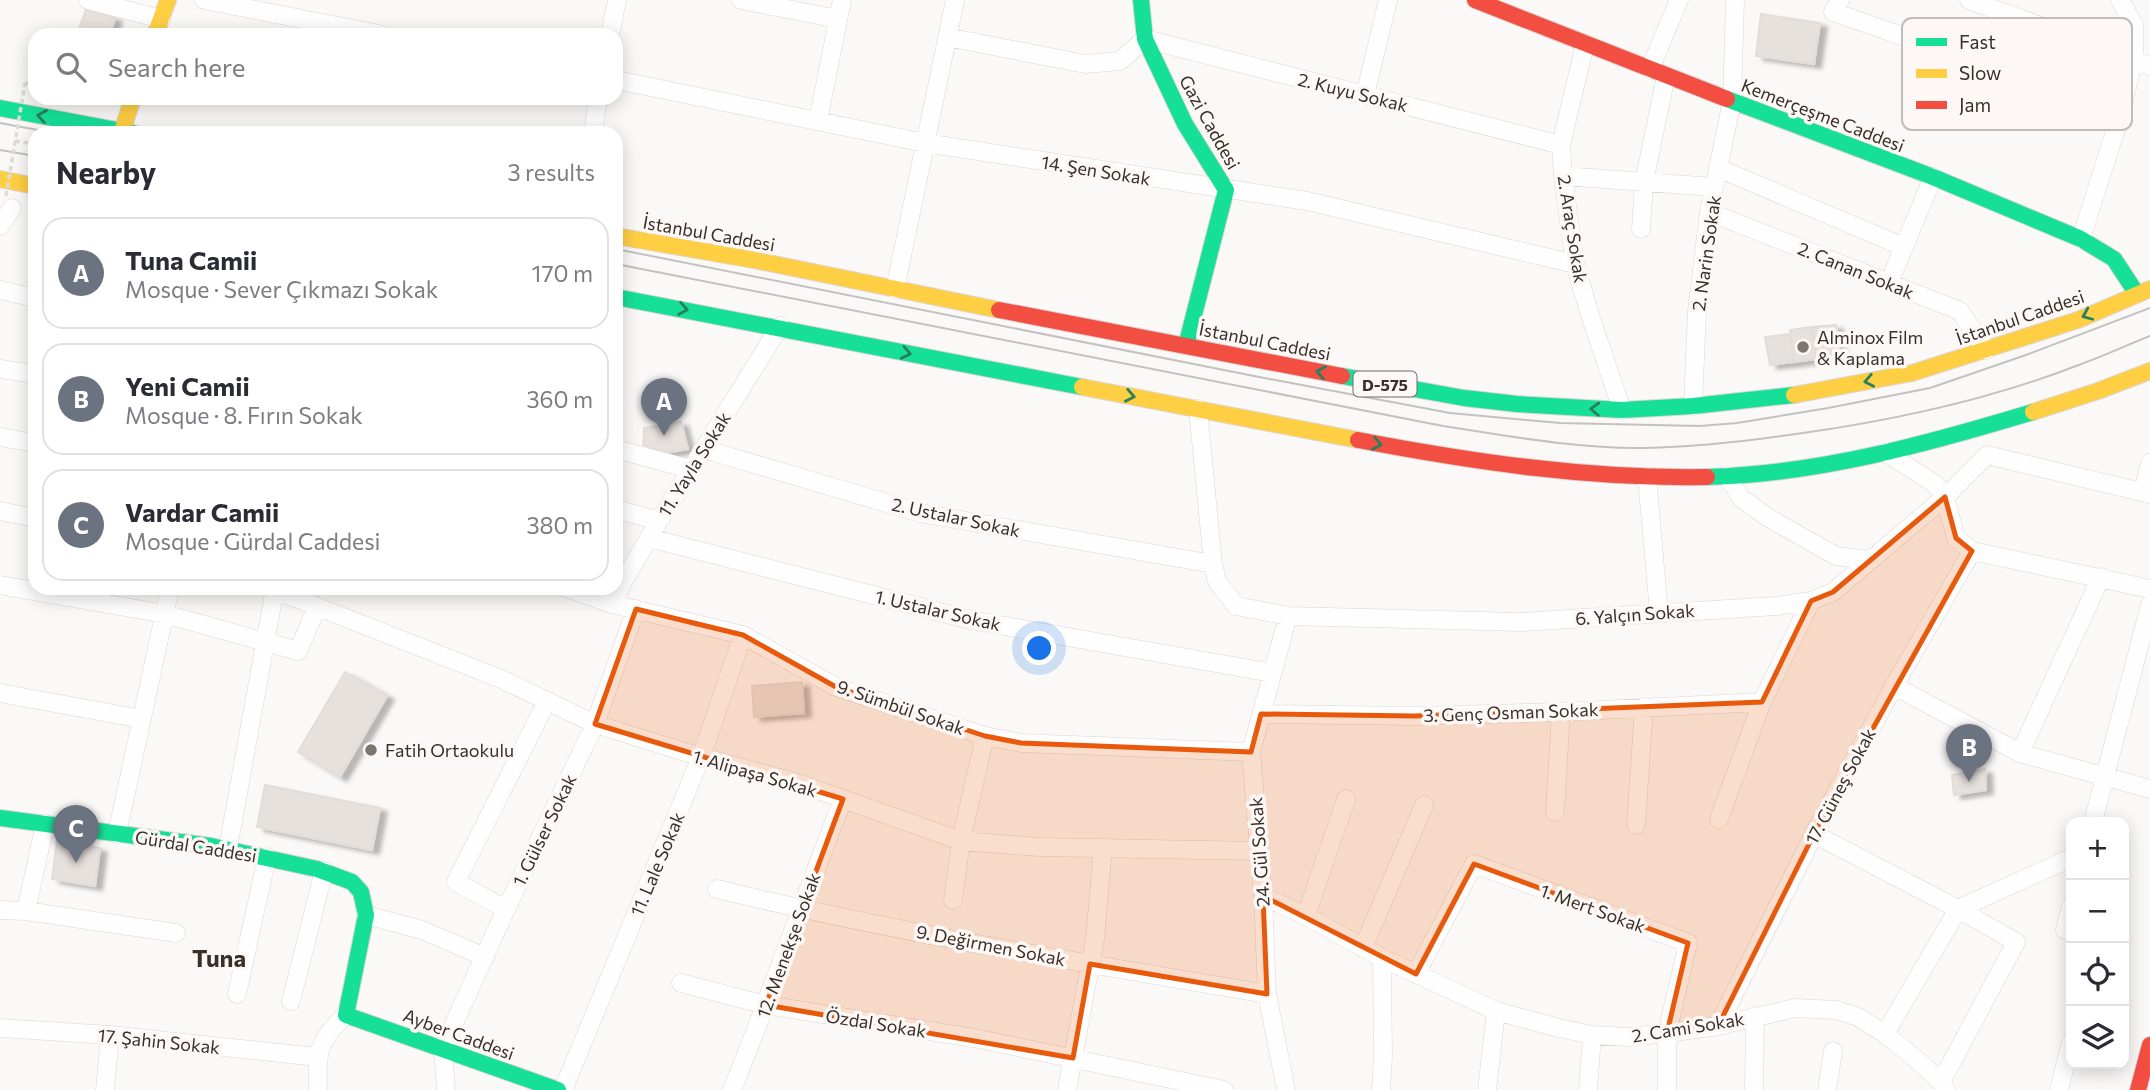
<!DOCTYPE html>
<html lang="en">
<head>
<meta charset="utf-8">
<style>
  :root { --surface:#fff; --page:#f2f2f3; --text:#2b2b33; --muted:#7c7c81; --line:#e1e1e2; --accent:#d93025 }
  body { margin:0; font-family:Commissioner,sans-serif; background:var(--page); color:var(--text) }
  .controls { position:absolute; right:21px; bottom:21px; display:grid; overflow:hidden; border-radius:14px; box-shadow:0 4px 18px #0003 }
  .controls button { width:63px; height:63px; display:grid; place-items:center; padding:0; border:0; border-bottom:2px solid var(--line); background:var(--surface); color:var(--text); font:35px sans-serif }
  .you { position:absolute; left:1040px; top:649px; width:24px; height:24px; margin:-18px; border:5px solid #fff; border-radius:50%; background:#1a73e8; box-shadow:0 0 0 10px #1a73e833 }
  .badge { display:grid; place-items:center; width:46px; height:46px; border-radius:50%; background:var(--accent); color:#fff; font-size:23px; font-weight:700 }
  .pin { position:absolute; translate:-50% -58px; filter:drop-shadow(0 2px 4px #0008) }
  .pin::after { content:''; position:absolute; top:37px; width:24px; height:21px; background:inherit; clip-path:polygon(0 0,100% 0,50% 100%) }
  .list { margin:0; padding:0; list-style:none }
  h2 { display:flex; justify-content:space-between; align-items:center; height:91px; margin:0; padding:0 28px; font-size:30px }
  h2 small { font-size:23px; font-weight:400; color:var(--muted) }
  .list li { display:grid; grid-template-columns:46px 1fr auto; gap:21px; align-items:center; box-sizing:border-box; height:112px; margin:0 14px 14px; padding:0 14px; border:2px solid var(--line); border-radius:21px }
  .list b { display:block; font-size:26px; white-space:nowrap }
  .list p { margin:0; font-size:23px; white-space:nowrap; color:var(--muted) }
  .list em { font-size:23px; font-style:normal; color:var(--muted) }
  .icon { flex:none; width:38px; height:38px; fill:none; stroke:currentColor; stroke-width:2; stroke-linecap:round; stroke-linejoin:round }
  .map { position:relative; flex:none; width:2150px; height:1090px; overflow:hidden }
  .search { position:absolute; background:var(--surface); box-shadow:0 4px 18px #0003; left:28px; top:28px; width:595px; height:77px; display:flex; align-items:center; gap:18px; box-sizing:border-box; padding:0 24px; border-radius:21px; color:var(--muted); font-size:26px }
  .panel { position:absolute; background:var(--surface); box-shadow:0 4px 18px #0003; left:28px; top:126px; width:595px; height:469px; border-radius:21px }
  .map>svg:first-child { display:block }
  .building { fill:#e7e1dd; stroke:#e2ddd9; stroke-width:2; filter:url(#shadow) }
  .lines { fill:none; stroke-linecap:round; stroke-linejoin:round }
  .street-casing { stroke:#dcd6d3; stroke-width:19 }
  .fast-casing { stroke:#dcd6d3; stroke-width:18 }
  .slow-casing { stroke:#dcd6d3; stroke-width:18 }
  .jam-casing { stroke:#dcd6d3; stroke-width:18 }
  .path { stroke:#dddcdb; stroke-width:3.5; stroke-dasharray:5 3.5; stroke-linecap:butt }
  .street { stroke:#fefefe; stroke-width:18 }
  .fast { stroke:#16e098; stroke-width:16 }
  .slow { stroke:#ffcf43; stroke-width:16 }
  .jam { stroke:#f24e42; stroke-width:16 }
  .tram { stroke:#c3c2c1; stroke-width:2 }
  .path-bridge { stroke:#dddcdb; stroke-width:3.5; stroke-dasharray:5 3.5; stroke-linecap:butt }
  .oneway { stroke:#287f5b }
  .marked { fill:#e8590c; fill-opacity:0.2; stroke:#e8590c; stroke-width:5; stroke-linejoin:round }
  .poi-dot { fill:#7c7671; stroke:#fdf8f5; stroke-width:2.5 }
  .labels { text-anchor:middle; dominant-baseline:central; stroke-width:7; stroke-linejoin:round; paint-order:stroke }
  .shield { fill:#fdf8f5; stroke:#726b66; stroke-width:2 }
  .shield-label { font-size:16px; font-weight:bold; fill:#372f29 }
  .street-label { font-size:18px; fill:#372f29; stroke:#fdf8f5 }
  .poi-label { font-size:18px; fill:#372f29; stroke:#fdf8f5; text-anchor:start }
  .district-label { font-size:24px; font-weight:bold; fill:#372f29; stroke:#fdf8f5 }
  .key { fill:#fdf8f5; stroke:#c2bcb8; stroke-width:2 }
  .key-label { font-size:19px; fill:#372f29 }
</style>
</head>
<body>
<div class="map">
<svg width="2150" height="1090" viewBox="0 0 2150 1090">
  <defs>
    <filter id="shadow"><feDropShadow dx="7" dy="4" stdDeviation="2" flood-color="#0004"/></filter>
  </defs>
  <rect width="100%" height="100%" fill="#fbf9f7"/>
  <!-- building -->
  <path class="building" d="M86 9 115 18 110 35H77Z
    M1761 14 1820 23 1814 64 1756 56Z
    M1836 325 1840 356 1816 359 1812 327Z
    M1812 327 1816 359 1794 362 1790 330Z
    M1790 334 1794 362 1770 365 1765 337Z
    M681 422 688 449 666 453 643 445 644 428Z
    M345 672 387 696 340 777 298 752Z
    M802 682 804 713 754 717 752 686Z
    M1985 769 1986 790 1954 795 1952 775Z
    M265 785 380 808 372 850 257 827Z
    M57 841 100 848 95 886 52 879Z"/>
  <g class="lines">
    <defs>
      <path id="street" d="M88 0 161 19
        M204 0 384 35
        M741 0 838 19
        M1840 0 1833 12 1917 41 2119 119
        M1969 0 2150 66
        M610 35 617 0
        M947 37 1085 64 1120 61 1145 39 1561 145
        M1585 44 1561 145 1563 176 1575 264 1590 315 1622 410
        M1650 69 1679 0
        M616 80 925 143 1307 201 1575 264
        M1365 95 1388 0
        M818 121 842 0
        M593 133 598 98
        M1718 168 1904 247
        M1563 176 1714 187
        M1709 212 1960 311 1986 350
        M0 226 12 208
        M1641 229 1644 182 1666 76
        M2081 239 2119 119 2134 60V25L2120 0
        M1889 283 1933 177
        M895 289 955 0
        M0 290 35 298
        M0 369 35 374
        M1693 406 1697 311 1709 212 1732 101 1735 0
        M1198 409 1213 564 1217 581 1236 606 1288 616 1522 622 1776 606 1811 601 1833 592 1945 497 1987 455 2150 494
        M0 437 35 443
        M616 449 690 469
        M704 449 920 513 1213 564
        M1885 452 1935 484 1945 497 1956 538 1972 551 2150 589
        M1727 476 1741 498 1767 517 1836 556 1869 560
        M1647 477 1659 613
        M2143 492 2150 463
        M616 509 659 521
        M0 511 35 518
        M649 538 971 620 1272 673
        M0 585 165 614 298 651 317 607
        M567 588 612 604 743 635 836 687 985 736 1021 743 1251 752
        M275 590 501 679 595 724 701 757 795 782 961 841 1039 847 1259 851
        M612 604 624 580 659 521 780 326
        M1894 686 2020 753 2150 789
        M0 693 142 719
        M1261 714 1415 716 1561 712 1762 702
        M2020 753 2101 577
        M1555 812 1561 712
        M1719 819 1762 702 1811 601
        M2093 822 2150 605
        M1636 825 1644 707
        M117 834 170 588
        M1814 834 1958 909 2071 858
        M228 848 275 588
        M717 889C898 933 1083 963 1267 994
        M1263 896 1306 916 1382 958 1496 1011 1559 1028 1592 1035 1629 1037 1667 1033 1718 1026 1795 1008 1837 1010 1858 1017 1885 1034 1917 1060 1941 1082 1946 1090
        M953 900 961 841 985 736
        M506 909 456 882 547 701
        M0 910 26 911 176 933
        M26 911 45 824
        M366 915 422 930 485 957
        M1306 916 1346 799
        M2065 930 2071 906
        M1363 948 1424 805
        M1416 974 1474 864 1688 943 1667 1033V1090
        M681 983 766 1005 974 1038 1224 1090
        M237 994 267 857
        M291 1001 324 871
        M1718 1026 1814 834 1894 686 1972 551
        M0 1028 110 1035 317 1057
        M1885 1034 1958 909 2016 942 1941 1082
        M105 1090 110 1035
        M318 1090C317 1053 317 1041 346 1015
        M446 1090 443 1048 506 909 595 724 636 609
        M563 1090 701 757 743 635
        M732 1090C771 994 805 896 843 799
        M1067 1090 1095 939 1103 847
        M1286 1090 1267 994 1263 896 1251 752 1288 616
        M1381 1090 1383 1056 1382 958
        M1487 1090 1496 1011
        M1588 1090 1592 1035
        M1754 1090 1755 1016
        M1827 1090 1833 1051
        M2059 1090 2071 1042"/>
      <path id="fast" d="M1141 0 1145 39 1185 124 1226 190 1186 346
        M1727 99 1933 177 2081 239 2114 259 2137 294
        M0 108 133 133
        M616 297 1082 387
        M1342 376 1464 398 1517 404 1622 410 1693 406 1794 395
        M1707 477C1819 474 1927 444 2033 412
        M0 818 211 846 317 869 352 882 361 892 366 915 346 1015 558 1090"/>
      <path id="slow" d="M155 35 168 0
        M122 131 133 98
        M0 179 35 186
        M616 236 754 260 999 310
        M1082 387 1358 440
        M1794 395 1912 373 2078 320 2150 289
        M2033 412 2098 391 2150 371"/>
      <path id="jam" d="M1475 0 1727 99
        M999 310 1342 376
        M1358 440C1473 462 1589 479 1707 477
        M2138 1090 2150 1045"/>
    </defs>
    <!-- street casing -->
    <use href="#street" class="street-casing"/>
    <!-- fast casing -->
    <use href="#fast" class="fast-casing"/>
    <!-- slow casing -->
    <use href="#slow" class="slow-casing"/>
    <!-- jam casing -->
    <use href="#jam" class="jam-casing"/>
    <!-- path -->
    <path class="path" d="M25 83 35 85
      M15 141 35 144"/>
    <!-- street -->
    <use href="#street" class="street"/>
    <!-- fast -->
    <use href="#fast" class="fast"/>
    <!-- slow -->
    <use href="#slow" class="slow"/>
    <!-- jam -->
    <use href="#jam" class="jam"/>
    <!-- tram -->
    <path class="tram" d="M0 123 54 133
      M0 150 35 156
      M616 249 1254 376 1450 413 1560 423 1700 426 1737 423 1828 408 1930 388 2026 355 2150 308
      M616 264 1443 426C1510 436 1577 449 1644 448 1697 447 1750 441 1803 433 1896 420 1988 400 2076 366 2101 357 2125 346 2150 336"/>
    <!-- path-bridge -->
    <path class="path-bridge" d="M6 196 25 83"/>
  </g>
  <!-- one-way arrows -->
  <defs><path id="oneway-chevron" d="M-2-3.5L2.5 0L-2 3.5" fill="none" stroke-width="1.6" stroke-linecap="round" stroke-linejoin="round" transform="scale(1.75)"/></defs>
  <g class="oneway">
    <use href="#oneway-chevron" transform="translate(42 116) rotate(-170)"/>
    <use href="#oneway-chevron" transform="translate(683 309) rotate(10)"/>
    <use href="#oneway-chevron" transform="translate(2087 315) rotate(157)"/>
    <use href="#oneway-chevron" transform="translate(906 353) rotate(12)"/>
    <use href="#oneway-chevron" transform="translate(1321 372) rotate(-169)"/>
    <use href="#oneway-chevron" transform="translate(1869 381) rotate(169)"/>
    <use href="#oneway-chevron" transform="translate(1130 396) rotate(11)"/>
    <use href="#oneway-chevron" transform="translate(1595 409) rotate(-178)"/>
    <use href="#oneway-chevron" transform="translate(1377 444) rotate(11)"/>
  </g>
  <!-- marked area -->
  <path class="marked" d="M1945 497 1956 538 1972 551 1814 834 1718 1026 1667 1033 1688 943 1474 864 1416 974 1263 896 1267 994 1090 964 1073 1058 766 1005 843 799 595 724 636 609 743 635 836 687 985 736 1021 743 1251 752 1261 714 1415 716 1762 702 1811 601 1833 592Z"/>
  <!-- markers -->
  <g class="poi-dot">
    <circle cx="1803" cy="347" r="7"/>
    <circle cx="371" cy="750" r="7"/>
  </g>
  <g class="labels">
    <!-- shield labels -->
    <rect class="shield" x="1353.5" y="371.5" width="63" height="25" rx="5"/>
    <g class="shield-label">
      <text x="1385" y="384">D-575</text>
    </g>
    <!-- street labels -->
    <g class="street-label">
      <text transform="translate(1353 92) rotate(14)">2. Kuyu Sokak</text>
      <text transform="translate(1823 115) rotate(21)">Kemerçeşme Caddesi</text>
      <text transform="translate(1210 122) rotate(61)">Gazi Caddesi</text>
      <text transform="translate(1096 170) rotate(9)">14. Şen Sokak</text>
      <text transform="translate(1573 229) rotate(81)">2. Araç Sokak</text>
      <text transform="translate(709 233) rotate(10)">İstanbul Caddesi</text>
      <text transform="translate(1706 253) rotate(-82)">2. Narin Sokak</text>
      <text transform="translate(1856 270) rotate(22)">2. Canan Sokak</text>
      <text transform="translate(2020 317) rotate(-19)">İstanbul Caddesi</text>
      <text transform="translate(1265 341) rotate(11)">İstanbul Caddesi</text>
      <text transform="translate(694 464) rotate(-58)">11. Yayla Sokak</text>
      <text transform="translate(956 517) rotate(12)">2. Ustalar Sokak</text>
      <text transform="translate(938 610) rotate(13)">1. Ustalar Sokak</text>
      <text transform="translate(1635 614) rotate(-4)">6. Yalçın Sokak</text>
      <text transform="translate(901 707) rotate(19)">9. Sümbül Sokak</text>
      <text transform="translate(1511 712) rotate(-2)">3. Genç Osman Sokak</text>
      <text transform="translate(755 773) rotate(16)">1. Alipaşa Sokak</text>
      <text transform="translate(1840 786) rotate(-62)">17. Güneş Sokak</text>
      <text transform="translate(544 830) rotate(-64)">1. Gülser Sokak</text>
      <text transform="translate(196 846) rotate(9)">Gürdal Caddesi</text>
      <text transform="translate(1259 852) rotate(-94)">24. Gül Sokak</text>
      <text transform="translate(657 864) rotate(-67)">11. Lale Sokak</text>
      <text transform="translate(1593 908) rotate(20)">1. Mert Sokak</text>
      <text transform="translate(788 945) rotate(-70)">12. Menekşe Sokak</text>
      <text transform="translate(991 945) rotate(11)">9. Değirmen Sokak</text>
      <text transform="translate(876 1023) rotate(9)">Özdal Sokak</text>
      <text transform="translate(1688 1027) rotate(-9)">2. Cami Sokak</text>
      <text transform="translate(459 1034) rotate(20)">Ayber Caddesi</text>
      <text transform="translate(159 1041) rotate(6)">17. Şahin Sokak</text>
    </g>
    <!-- poi labels -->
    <g class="poi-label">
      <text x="1817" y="337">Alminox Film<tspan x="1817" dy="21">&amp; Kaplama</tspan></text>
      <text x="385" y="750">Fatih Ortaokulu</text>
    </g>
    <!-- district labels -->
    <g class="district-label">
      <text x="219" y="957">Tuna</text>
    </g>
  </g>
  <!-- legend -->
  <rect x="1902" y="18" width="230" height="112" rx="10" class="key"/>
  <rect x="1916" y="38" width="31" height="8" fill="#16e098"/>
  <rect x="1916" y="69" width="31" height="9" fill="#ffcf43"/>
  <rect x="1916" y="101" width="31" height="8" fill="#f24e42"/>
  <g class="key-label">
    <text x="1959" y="49">Fast</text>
    <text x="1959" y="80">Slow</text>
    <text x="1959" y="112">Jam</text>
  </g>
</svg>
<div class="controls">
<button>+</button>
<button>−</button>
<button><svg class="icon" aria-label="locate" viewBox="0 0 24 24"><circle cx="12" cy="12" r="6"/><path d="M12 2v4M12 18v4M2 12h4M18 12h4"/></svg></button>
<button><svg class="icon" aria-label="layers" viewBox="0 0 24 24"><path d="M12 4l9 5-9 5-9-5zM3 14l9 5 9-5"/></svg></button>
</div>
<div class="you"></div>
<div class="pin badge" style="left:664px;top:436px;background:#6b7280">A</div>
<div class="pin badge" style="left:1969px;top:782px;background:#6b7280">B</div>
<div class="pin badge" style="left:76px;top:863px;background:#6b7280">C</div>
<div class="search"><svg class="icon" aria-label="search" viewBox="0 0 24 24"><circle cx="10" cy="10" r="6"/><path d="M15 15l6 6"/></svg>Search here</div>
<section class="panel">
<h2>Nearby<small>3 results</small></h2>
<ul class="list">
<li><span class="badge" style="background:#6b7280">A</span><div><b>Tuna Camii</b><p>Mosque · Sever Çıkmazı Sokak</p></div><em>170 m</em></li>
<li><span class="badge" style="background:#6b7280">B</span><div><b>Yeni Camii</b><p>Mosque · 8. Fırın Sokak</p></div><em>360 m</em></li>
<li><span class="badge" style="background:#6b7280">C</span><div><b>Vardar Camii</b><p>Mosque · Gürdal Caddesi</p></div><em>380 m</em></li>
</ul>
</section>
</div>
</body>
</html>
